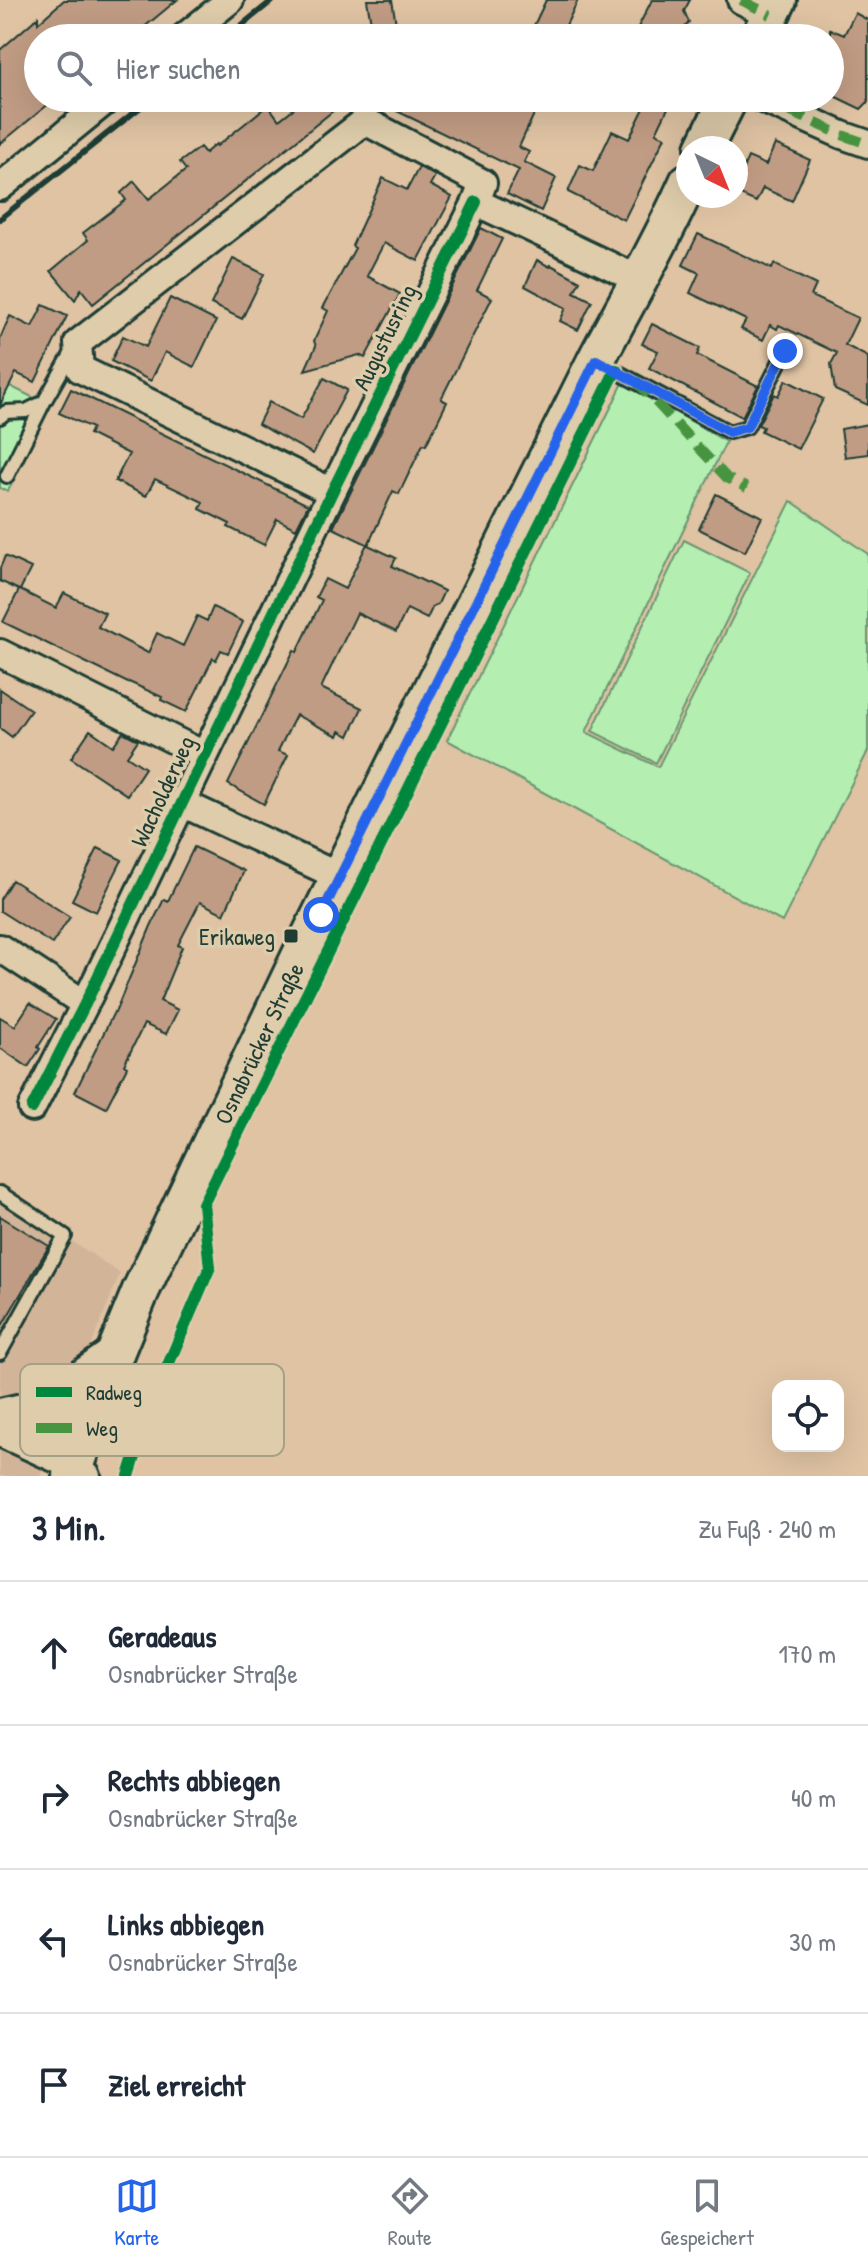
<!DOCTYPE html>
<html lang="de">
<head>
<meta charset="utf-8">
<style>
  :root { --surface:#fff; --page:#f6f6f7; --text:#1f2937; --muted:#747a83; --line:#e0e1e3; --accent:#2563eb }
  body { margin:0; font-family:"Patrick Hand",sans-serif; background:var(--page); color:var(--text) }
  .controls { position:absolute; right:24px; bottom:24px; display:grid; overflow:hidden; border-radius:16px; box-shadow:0 8px 32px #0002 }
  .controls button { width:72px; height:72px; display:grid; place-items:center; padding:0; border:0; border-bottom:2px solid var(--line); background:var(--surface); color:var(--text); font:40px sans-serif }
  .compass { position:absolute; left:676px; top:136px; width:72px; height:72px; border-radius:50%; background:var(--surface); box-shadow:0 8px 32px #0002; rotate:137deg }
  .stop { position:absolute; width:24px; height:24px; margin:-18px; border:6px solid #2563eb; border-radius:50%; background:#fff }
  .stop.end { background:#2563eb; border-color:#fff; box-shadow:0 2px 8px #0008 }
  .list { margin:0; padding:0; list-style:none }
  h2 { display:flex; justify-content:space-between; align-items:center; height:104px; margin:0; padding:0 32px; font-size:34px }
  h2 small { font-size:26px; font-weight:400; color:var(--muted) }
  .list li { display:grid; grid-template-columns:52px 1fr auto; gap:24px; align-items:center; box-sizing:border-box; height:144px; padding:0 32px; border-top:2px solid var(--line) }
  .list b { display:block; font-size:30px; white-space:nowrap }
  .list p { margin:0; font-size:26px; white-space:nowrap; color:var(--muted) }
  .list em { font-size:26px; font-style:normal; color:var(--muted) }
  .icon { flex:none; width:44px; height:44px; fill:none; stroke:currentColor; stroke-width:2; stroke-linecap:round; stroke-linejoin:round }
  .map { position:relative; flex:none; width:868px; height:1476px; overflow:hidden }
  .search { position:absolute; background:var(--surface); box-shadow:0 8px 32px #0002; left:24px; right:24px; top:24px; height:88px; display:flex; align-items:center; gap:20px; box-sizing:border-box; padding:0 28px; border-radius:44px; color:var(--muted); font-size:30px }
  .sheet { height:680px; background:var(--surface) }
  nav { display:flex; justify-content:space-around; align-items:center; box-sizing:border-box; height:112px; border-top:2px solid var(--line); background:var(--surface); font-size:22px; color:var(--muted) }
  nav a { display:grid; justify-items:center; gap:4px }
  nav .on { color:var(--accent) }
  .map>svg:first-child { display:block }
  .built { fill:#d2b598 }
  .green { fill:#b5eeb1; stroke:#6a9672; stroke-width:2 }
  .building { fill:#c19c84; stroke:#1f3d34; stroke-width:2 }
  .lines { fill:none; stroke-linecap:round; stroke-linejoin:round }
  .service-casing { stroke:#1f3d34; stroke-width:18 }
  .minor-casing { stroke:#1f3d34; stroke-width:32 }
  .secondary-casing { stroke:#1f3d34; stroke-width:42 }
  .service { stroke:#deccaa; stroke-width:12 }
  .minor { stroke:#deccaa; stroke-width:26 }
  .secondary { stroke:#deccaa; stroke-width:36 }
  .rail { stroke:#1f3d34; stroke-width:6 }
  .quiet { stroke:#479441; stroke-width:10; stroke-dasharray:20 10; stroke-linecap:butt }
  .cycleway-casing { stroke:#deccaa; stroke-width:17 }
  .cycleway { stroke:#00873e; stroke-width:12 }
  .route { stroke:#2563eb; stroke-width:10 }
  .poi-dot { fill:#1f3d34; stroke:#deccaa; stroke-width:3 }
  .labels { text-anchor:middle; dominant-baseline:central; stroke-width:7; stroke-linejoin:round; paint-order:stroke }
  .street-label { font-size:24px; fill:#1f3d34; stroke:#deccaa }
  .poi-label { font-size:24px; fill:#1f3d34; stroke:#deccaa; text-anchor:end }
  .key { fill:#deccaa; stroke:#a5a187; stroke-width:2 }
  .key-label { font-size:22px; fill:#1f3d34 }
</style>
</head>
<body>
<div class="map">
<svg width="868" height="1476" viewBox="0 0 868 1476">
  <rect width="100%" height="100%" fill="#dfc3a3"/>
  <filter id="ink" filterUnits="userSpaceOnUse"><feTurbulence type="fractalNoise" baseFrequency=".0125" numOctaves="2"/><feDisplacementMap in="SourceGraphic" scale="16" xChannelSelector="R" yChannelSelector="G"/><feConvolveMatrix kernelMatrix="1 2 1 2 8 2 1 2 1" color-interpolation-filters="sRGB"/></filter>
  <g filter="url(#ink)">
    <!-- built -->
    <path class="built" d="M0 1194 120 1273 40 1476H0Z"/>
    <!-- green -->
    <path class="green" d="M0 381 50 406 8 491 0 488Z
      M624 381 726 442 586 732 658 767 791 501 868 554V751L782 922 447 740Z
      M684 540 750 573 656 763 592 731Z"/>
    <!-- building -->
    <path class="building" d="M64 0H177L131 38H38V98H56L0 144V50L38 17V23Z
      M367 0H392L396 24 372 29Z
      M546 0H578L560 38H528Z
      M652 0H690L684 11 689 22 677 38H651L636 31Z
      M855 13 868 20V102L861 109 830 94V29L844 35Z
      M307 98H349L93 304 81 289 75 300 51 271 88 240 83 233 126 200 121 193 134 181 149 199 186 170 180 162 200 147 205 153 216 144 217 146 268 105 279 120Z
      M370 98H504L535 112 519 147 529 152 524 162 556 178 541 211 507 194 519 170Z
      M649 98 669 106 656 133 665 137 624 220 568 192 580 165 593 171 612 131 629 139Z
      M775 144 810 160 792 201 763 188 756 202 736 193V185L748 157 766 165Z
      M419 167 435 176 430 185 452 197 418 261 384 243 367 276 400 294 365 358 359 355 305 370 316 346 314 341 328 311 323 308 355 248 352 246 383 178 407 190Z
      M481 228 502 239 477 290 492 298 441 399 447 402 426 445 423 444 399 494 393 491 368 545 396 558 392 566 444 591 438 604 433 606 427 619 407 609 396 632 357 613 321 688 362 708 349 736 340 731 338 736 296 715 278 751 288 755 264 804 228 784 294 650 297 652 322 600 316 597 325 579 345 589 367 544 333 528Z
      M698 234 772 269 774 264 816 285 811 296 858 318 845 345 868 357V405L835 390 831 364 837 353 779 325 777 329 770 325 763 340 741 329 746 320 690 293 699 273 683 265Z
      M233 259 264 274 242 319 211 304Z
      M537 260 550 267 551 265 580 281 574 292 592 301 578 330 560 321 566 308 525 286Z
      M170 298 216 321 194 367 165 352 151 381 111 361 123 336 146 347Z
      M43 305 67 316 35 382 16 373 0 405V339L5 327 10 316 32 327Z
      M652 324 700 348 697 355 758 386 742 417 649 368 658 351 642 344Z
      M324 378 347 390 313 454 258 424 269 402 301 419Z
      M786 380 823 399 798 449 761 431 763 427 758 425 774 394 778 396Z
      M71 389 308 505 296 529 277 519 264 545 228 527 230 524 200 509 203 502 155 479 146 496 115 481 129 454 89 434 92 428 59 413Z
      M868 424V454L845 457 841 429Z
      M716 494 762 517 745 552 699 529Z
      M5 556 31 568 20 590 56 608 64 593 105 613 98 627 148 653 157 633 183 646 197 616 207 621 213 607 243 622 228 653 221 650 216 660 213 658 186 712 161 700 162 697 129 682 128 683 3 622 19 590 0 581V568Z
      M0 689 31 710 12 737 0 728Z
      M90 730 113 746 123 732 138 740 127 756 145 768 127 795 71 758Z
      M194 847 244 871 224 914 200 902 178 945 182 947 160 1001 178 1010 166 1034 144 1024 124 1065 127 1067 106 1108 75 1092 114 1012 115 1013 151 926 164 899 168 901Z
      M98 848 122 860 96 912 72 900Z
      M12 880 70 917 52 944 0 911V899Z
      M30 1003 56 1019 38 1047 40 1049 28 1067 0 1048V1017L15 1026Z
      M0 1216 49 1246 0 1329Z"/>
    <g class="lines">
      <defs>
        <path id="service" d="M599 362 729 432 747 427 785 351
          M0 417 6 412 26 411 44 402 74 349
          M7 476 44 402
          M0 1193 65 1236 0 1353"/>
        <path id="minor" d="M741 0 771 15
          M183 38 230 0
          M760 98 842 135 868 144
          M0 187 109 98
          M332 492 80 369 78 343 365 121 483 183 476 202 638 279
          M0 653 204 755
          M182 803 340 877
          M0 948 85 1004
          M32 1108 85 1004 332 492 476 202
          M0 1433 74 1467 87 1476"/>
        <g id="secondary">
          <path d="M759 38 778 0"/>
          <path d="M704 148 729 98"/>
          <path d="M0 1417 27 1411 65 1391 114 1356"/>
          <path id="s1" d="M72 1476 114 1356 141 1290 306 944 596 360C627 301 661 243 688 182"/>
        </g>
      </defs>
      <!-- service casing -->
      <use href="#service" class="service-casing"/>
      <!-- minor casing -->
      <use href="#minor" class="minor-casing"/>
      <!-- secondary casing -->
      <use href="#secondary" class="secondary-casing"/>
      <!-- service -->
      <use href="#service" class="service"/>
      <!-- minor -->
      <use href="#minor" class="minor"/>
      <!-- secondary -->
      <use href="#secondary" class="secondary"/>
      <!-- rail -->
      <path class="rail" d="M226 38 273 0
        M0 219 152 98"/>
      <!-- quiet -->
      <path class="quiet" d="M741 0 771 15
        M760 98 842 135 868 144
        M635 380 727 478 747 488"/>
      <defs>
        <path id="cycleway" d="M32 1108 85 1004 332 492 476 202
          M129 1476 153 1400 210 1267 203 1204 616 370"/>
      </defs>
      <!-- cycleway casing -->
      <use href="#cycleway" class="cycleway-casing"/>
      <!-- cycleway -->
      <use href="#cycleway" class="cycleway"/>
    </g>
  </g>
  <g class="lines" filter="url(#ink)">
    <!-- route -->
    <path class="route" d="M321 915 596 360 729 432 747 427 785 351"/>
  </g>
  <!-- markers -->
  <rect class="poi-dot" x="283" y="928" width="16" height="16" rx="4"/>
  <g class="labels">
    <!-- street labels -->
    <g class="street-label">
      <text transform="translate(384 337) rotate(-64)">Augustusring</text>
      <text transform="translate(162 791) rotate(-65)">Wacholderweg</text>
      <text stroke="none"><textPath href="#s1" startOffset="472">Osnabrücker Straße</textPath></text>
    </g>
    <!-- poi labels -->
    <g class="poi-label">
      <text x="275" y="936">Erikaweg</text>
    </g>
  </g>
  <!-- legend -->
  <rect x="20" y="1364" width="264" height="92" rx="12" class="key"/>
  <rect x="36" y="1387" width="36" height="10" fill="#00873e"/>
  <rect x="36" y="1423" width="36" height="10" fill="#479441"/>
  <g class="key-label">
    <text x="86" y="1400">Radweg</text>
    <text x="86" y="1436">Weg</text>
  </g>
</svg>
<div class="controls">
<button><svg class="icon" aria-label="locate" viewBox="0 0 24 24"><circle cx="12" cy="12" r="6"/><path d="M12 2v4M12 18v4M2 12h4M18 12h4"/></svg></button>
</div>
<svg class="compass" viewBox="-18 -18 36 36"><path d="M0-13l5 13h-10z" fill="#e53935"/><path d="M0 13l5-13h-10z" fill="#747a83"/></svg>
<div class="stop" style="left:321px;top:915px"></div>
<div class="stop end" style="left:785px;top:351px"></div>
<div class="search"><svg class="icon" aria-label="search" viewBox="0 0 24 24"><circle cx="10" cy="10" r="6"/><path d="M15 15l6 6"/></svg>Hier suchen</div>
</div>
<section class="sheet">
<h2>3 Min.<small>Zu Fuß · 240 m</small></h2>
<ul class="list">
<li><svg class="icon" aria-label="ahead" viewBox="0 0 24 24"><path d="M12 20V5M6 11l6-6 6 6"/></svg><div><b>Geradeaus</b><p>Osnabrücker Straße</p></div><em>170 m</em></li>
<li><svg class="icon" aria-label="right" viewBox="0 0 24 24"><path d="M7 20v-9h11M14 6l5 5-5 5"/></svg><div><b>Rechts abbiegen</b><p>Osnabrücker Straße</p></div><em>40 m</em></li>
<li><svg class="icon" aria-label="left" viewBox="0 0 24 24"><path d="M17 20v-9H6M10 6l-5 5 5 5"/></svg><div><b>Links abbiegen</b><p>Osnabrücker Straße</p></div><em>30 m</em></li>
<li><svg class="icon" aria-label="arrive" viewBox="0 0 24 24"><path d="M6 21V4h12l-3 4 3 4H6"/></svg><div><b>Ziel erreicht</b></div></li>
</ul>
</section>
<nav>
<a class="on"><svg class="icon" aria-label="map" viewBox="0 0 24 24"><path d="M3 6l6-2 6 2 6-2v14l-6 2-6-2-6 2zM9 4v14M15 6v14"/></svg>Karte</a>
<a><svg class="icon" aria-label="directions" viewBox="0 0 24 24"><path d="M12 3l9 9-9 9-9-9zM9 14v-3h6M13 9l2 2-2 2"/></svg>Route</a>
<a><svg class="icon" aria-label="saved" viewBox="0 0 24 24"><path d="M7 4h10v16l-5-4-5 4z"/></svg>Gespeichert</a>
</nav>
</body>
</html>
